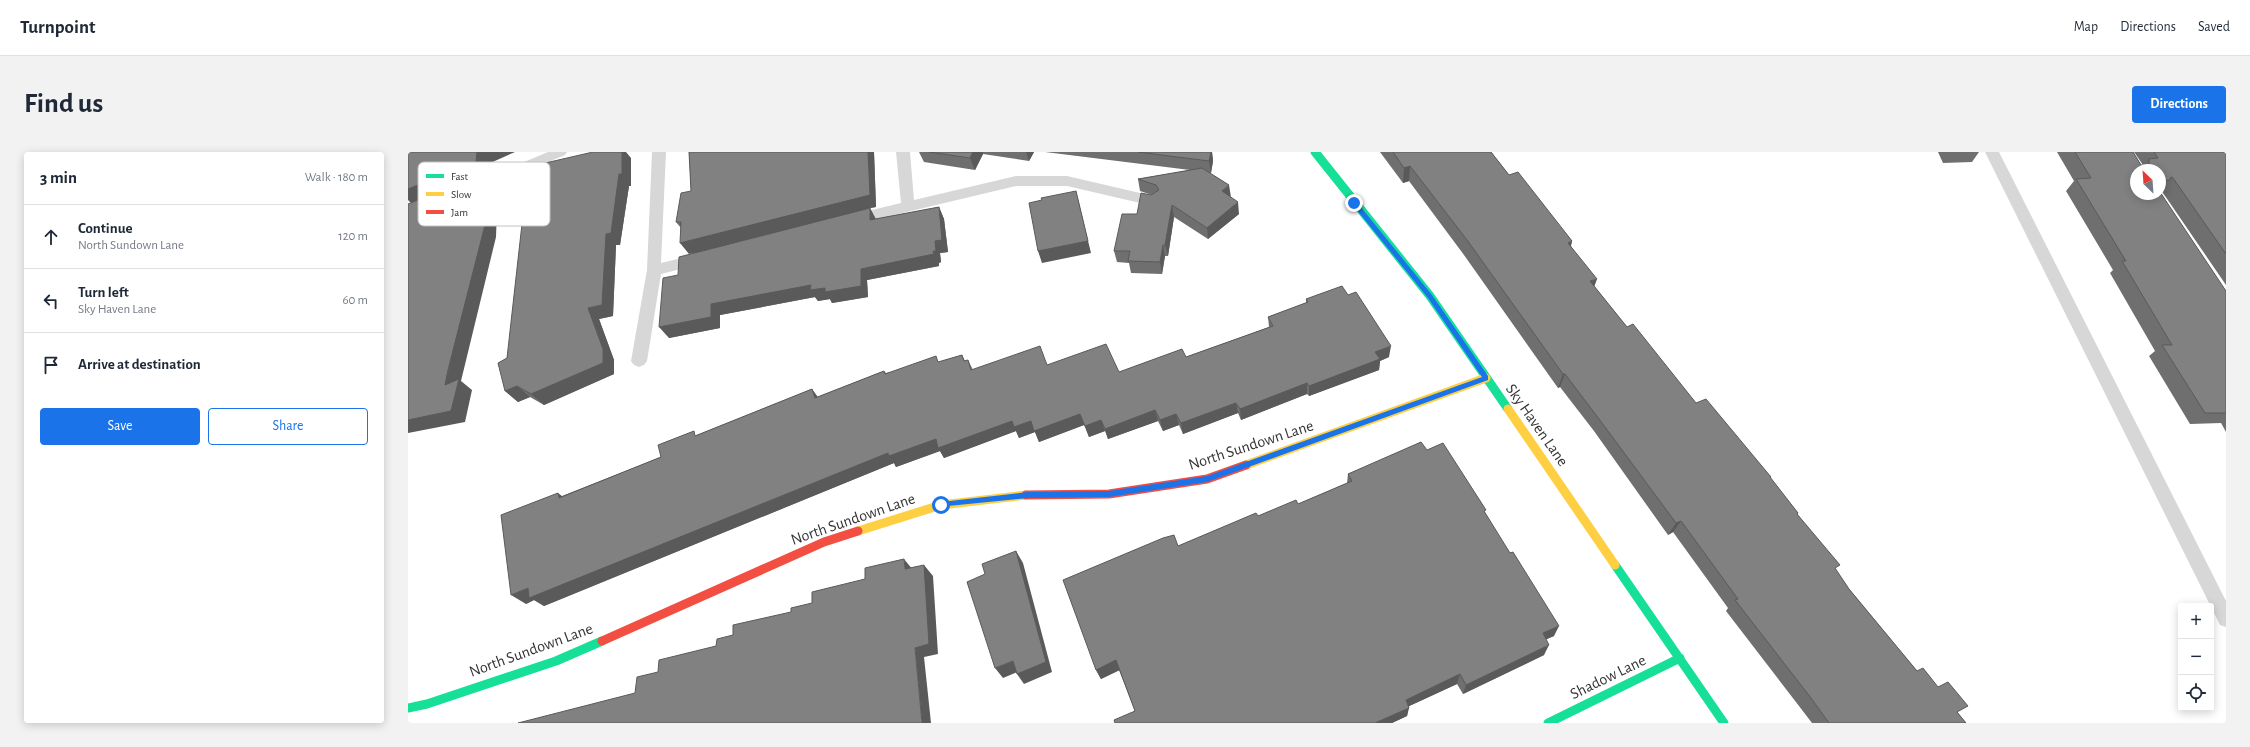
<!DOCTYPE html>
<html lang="en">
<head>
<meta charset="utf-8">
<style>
  :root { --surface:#fff; --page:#f2f2f3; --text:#1f2937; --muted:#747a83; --line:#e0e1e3; --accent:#1a73e8 }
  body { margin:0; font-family:"Alegreya Sans",sans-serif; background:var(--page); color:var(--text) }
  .controls { position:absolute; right:12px; bottom:12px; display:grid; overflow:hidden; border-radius:4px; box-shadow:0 2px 10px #0003 }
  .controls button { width:36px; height:36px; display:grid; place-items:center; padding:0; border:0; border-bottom:1px solid var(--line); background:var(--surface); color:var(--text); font:20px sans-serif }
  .compass { position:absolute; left:1722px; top:12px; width:36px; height:36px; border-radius:50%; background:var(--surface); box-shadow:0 2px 10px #0003; rotate:335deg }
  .stop { position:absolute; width:12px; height:12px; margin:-9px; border:3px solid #1a73e8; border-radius:50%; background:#fff }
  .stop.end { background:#1a73e8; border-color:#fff; box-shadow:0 1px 4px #0008 }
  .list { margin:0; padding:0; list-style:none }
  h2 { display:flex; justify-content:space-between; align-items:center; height:52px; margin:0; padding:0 16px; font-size:17px }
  h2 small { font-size:13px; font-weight:400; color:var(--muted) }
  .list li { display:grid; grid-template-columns:26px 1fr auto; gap:12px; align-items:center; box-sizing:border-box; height:64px; padding:0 16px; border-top:1px solid var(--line) }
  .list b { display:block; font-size:15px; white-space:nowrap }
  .list p { margin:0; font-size:13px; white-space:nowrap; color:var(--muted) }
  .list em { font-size:13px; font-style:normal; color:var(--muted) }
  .actions { display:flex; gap:8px; padding:12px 16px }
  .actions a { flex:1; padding:9px 0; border:1px solid var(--accent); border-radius:4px; text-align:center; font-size:14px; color:var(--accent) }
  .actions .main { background:var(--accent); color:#fff }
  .icon { flex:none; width:22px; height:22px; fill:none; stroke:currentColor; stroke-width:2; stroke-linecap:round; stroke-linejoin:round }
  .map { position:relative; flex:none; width:1818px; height:571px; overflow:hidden; border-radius:4px }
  header { display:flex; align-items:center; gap:24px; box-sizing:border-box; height:56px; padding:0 20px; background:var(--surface); border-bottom:1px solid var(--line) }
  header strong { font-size:19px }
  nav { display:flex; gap:22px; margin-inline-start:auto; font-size:14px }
  .intro { display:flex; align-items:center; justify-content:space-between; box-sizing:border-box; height:96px; padding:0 24px }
  h1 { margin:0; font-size:28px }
  .button { padding:10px 18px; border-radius:4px; background:var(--accent); color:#fff; font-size:14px; font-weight:700 }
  main { display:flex; gap:24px; padding:0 24px }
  aside { flex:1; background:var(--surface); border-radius:4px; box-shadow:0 2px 10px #0003 }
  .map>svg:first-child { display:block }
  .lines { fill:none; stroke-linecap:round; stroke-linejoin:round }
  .lane { fill:#d7d7d7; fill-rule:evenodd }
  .fast { stroke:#16e098; stroke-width:9 }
  .slow { stroke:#ffcf43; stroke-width:9 }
  .jam { stroke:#f24e42; stroke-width:9 }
  .wall { fill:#6f6f6f }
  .shaded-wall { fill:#5a5a5a }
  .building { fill:#818181; stroke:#5a5a5a }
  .route { fill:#1a73e8 }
  .labels { text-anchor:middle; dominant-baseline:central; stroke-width:4; stroke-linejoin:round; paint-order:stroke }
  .street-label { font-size:16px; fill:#333; stroke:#fff }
  .key { fill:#fff; stroke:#c2c2c2; stroke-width:1 }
  .key-label { font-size:11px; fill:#333 }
</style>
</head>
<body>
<header>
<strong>Turnpoint</strong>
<nav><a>Map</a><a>Directions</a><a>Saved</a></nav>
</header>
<div class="intro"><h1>Find us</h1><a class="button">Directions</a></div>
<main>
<aside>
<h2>3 min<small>Walk · 180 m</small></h2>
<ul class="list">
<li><svg class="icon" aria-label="ahead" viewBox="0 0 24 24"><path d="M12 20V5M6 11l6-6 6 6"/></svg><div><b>Continue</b><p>North Sundown Lane</p></div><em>120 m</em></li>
<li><svg class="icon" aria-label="left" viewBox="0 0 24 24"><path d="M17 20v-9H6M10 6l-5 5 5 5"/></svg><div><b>Turn left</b><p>Sky Haven Lane</p></div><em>60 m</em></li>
<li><svg class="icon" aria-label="arrive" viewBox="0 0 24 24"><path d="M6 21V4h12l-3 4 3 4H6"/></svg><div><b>Arrive at destination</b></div></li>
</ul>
<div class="actions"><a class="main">Save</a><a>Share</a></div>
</aside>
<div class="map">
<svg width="1818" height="571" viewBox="0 0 1818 571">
  <rect width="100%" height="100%" fill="#fff"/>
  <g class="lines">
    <!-- lane -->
    <path class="lane" d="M140 0H159L157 3 59 44H49L47 41 49 38Z
      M244 0H258L253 111 291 102 296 103 298 107 296 111 253 122 239 209 236 213 231 215 226 213 223 209 239 118Z
      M488 0H502L506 48 608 24H659L745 44 750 46 752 49 750 52 745 54 659 34H608L444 73 439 72 437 68 439 64 493 51Z
      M1577 0H1591L1818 449V475L1812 473Z"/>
    <!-- fast -->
    <path class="fast" d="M907 0 1022 144 1100 257
      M1207 413 1316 571
      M0 556 19 552 148 509 194 489
      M1140 571 1272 506"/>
    <!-- slow -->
    <path class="slow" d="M1100 257 1207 413
      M838 313 1078 226
      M450 379 533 353 618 343"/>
    <!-- jam -->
    <path class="jam" d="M618 343 701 342 799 327 838 313
      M194 489 416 390 450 379"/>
  </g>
  <!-- wall -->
  <path class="wall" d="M281 0H466L468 55 462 56 468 67 531 55 536 67 540 100 532 101 533 110 531 111V114L459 128 460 145 424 151 422 147 410 149 407 145 312 163V176L261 186 270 123 305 96 273 76 268 70 283 39Z
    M511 0H626L621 9 575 2 567 18 516 10Z
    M637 0H804L805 9 803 21H802L822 45 831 62 800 87 766 65 760 104H757L754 122 723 121 721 111 709 110 706 99 729 62 744 43 732 39 730 27 782 18Z
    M972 0H1083L1101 23 1164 89 1163 94 1186 134 1219 175 1288 251 1363 325 1362 326 1390 361 1389 362 1441 437 1509 519 1549 560 1558 571H1404L1391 554 1318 459 1320 456 1265 380 1260 383 1186 279 1152 235 1150 236 1056 103 1001 29 995 31Z
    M1530 0H1571L1564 10 1535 11Z
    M1649 0H1725L1733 13H1735L1726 0H1818V133L1753 38 1752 39V18H1728L1818 139V280L1813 271 1782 272 1741 204 1747 199 1702 121 1705 118 1658 39 1666 29Z
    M223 6V34H221L212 93H208L205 164 191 167 206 208V222L136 253 122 245 110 250 97 239 99 206 130 61Z
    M898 147 981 205 972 209 971 218 901 244 899 242 833 268 830 261 775 282 771 273 755 279 750 269 700 287 697 279 681 285 676 273 631 290 627 280 611 286 608 279 536 306 532 299 488 315 486 311 136 454 126 448 118 452 154 344 253 305 289 283 404 237 409 245 476 219 478 221 531 210 554 203 557 209 560 208 565 218 639 213 711 220 778 205 861 175 860 165 898 151Z
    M1019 298 1077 361 1146 484 1138 487 1136 503 1055 542 1049 532 1001 554 999 564 984 571H707L727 559 711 518 693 527 688 518 770 394 850 364 890 352 939 331 940 322Z"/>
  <!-- shaded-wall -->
  <path class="shaded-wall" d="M69 0H107L80 12 79 23 68 27 78 37 76 61 5 53 0 48V32Z
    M214 0H218L223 6V34H221L212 93H208L205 164 191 167 206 208V222L136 253 123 242 180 156 198 82Z
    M460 0H466L468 55 462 56 468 68 281 102 272 91Z
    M565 0H575V2L567 18 562 6Z
    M618 0H626L621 9Z
    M803 0H804L805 9 803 21 801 9Z
    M1002 14 1001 29 995 31 996 16Z
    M821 33 823 45 814 39Z
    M668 39 683 101 634 111 630 99Z
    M78 46 89 58 88 85 53 229 64 238 57 270 0 281V268L40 218Z
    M830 50 831 62 800 87 799 76Z
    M764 53 766 65 760 104 757 93Z
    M531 55 536 67 540 100 532 101 533 110 531 111V114L459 128 460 145 424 151 422 147 410 149 407 145 312 163V176L261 186 251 175 303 152 525 99Z
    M1164 89 1160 104V91Z
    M755 93 757 104 754 122 752 110Z
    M1189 127 1184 141 1182 129Z
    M983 194 981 205 972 209 971 218 901 244V234L967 200Z
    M1155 222H1157L1152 235 1150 236Z
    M899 231V242L833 268 832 257Z
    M109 234 122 245 110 250 97 239Z
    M404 237 412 248 407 246Z
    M828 251 830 261 775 282 773 271Z
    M747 258 750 269 700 287 697 277Z
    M672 262 676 273 631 290 627 280 611 286 608 279 536 306 532 299 488 315 486 311 136 454 126 448 118 452 103 443 120 436 480 301 528 287 604 269H623Z
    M768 262 771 273 755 279 752 268Z
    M693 268 697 279 681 285 677 274Z
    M150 341 163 351 151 346Z
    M1273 369 1265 380 1260 383 1268 371Z
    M608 399 615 411 644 520 616 532 609 522Z
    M496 407 505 418 497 417Z
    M516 413 525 424 530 502 516 505 523 571H514L507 496Z
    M1151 474 1146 484 1130 491 1135 481Z
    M1141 493 1136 503 1055 542 1058 533Z
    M708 508 712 518 693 527 688 518Z
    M605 509 612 519 595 526 587 516Z
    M1052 522 1049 532 995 557 998 548Z
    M1001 556 999 564 984 571H967Z"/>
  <!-- building -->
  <path class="building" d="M0 0H69L68 10 0 37Z
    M185 0H214V22H211L203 81 198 82 194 153 180 156 195 197V211L123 242 109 234 97 239 90 211 99 206 115 63 130 61 133 12Z
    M281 0H460L462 43 272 91 273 70H268L273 41 283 39Z
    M521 0H565L562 6Z
    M730 0H803L801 9Z
    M985 0H1083L1101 23 1110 20 1164 89 1160 91 1189 127 1182 129 1219 175 1225 172 1288 251 1298 247 1363 325H1362L1390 361 1389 362 1432 413 1427 416 1441 437 1509 519 1515 516 1530 535 1540 530 1560 554 1549 560 1558 571H1421L1403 546 1327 448 1330 447 1273 369 1268 371 1191 267 1157 222H1155L1059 88 1002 14 996 16Z
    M1667 0H1725L1733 13 1741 14V7L1750 6 1746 0H1818V102L1765 26 1763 25 1762 28 1752 29V18H1728V42H1752V40L1818 139V261H1797L1754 193H1764L1714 109H1718L1668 27 1683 26Z
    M794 16 821 33 814 39 830 50 799 76 764 53 757 93H755L752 110 720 109 722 99H706L714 62H729L733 41 743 43 751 38 748 33 730 27Z
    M67 25 65 49 78 46 77 73 40 218 37 233 51 227 43 259 0 268V52Z
    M668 39 680 89 630 99 621 51 634 48 633 46Z
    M531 55 534 88 527 89 528 99H525L526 102 453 117V134L417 140V136L402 138 403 133 303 152V165L251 175 255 126 270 123 271 105 462 56V68Z
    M934 134 940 143 948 140 983 194 967 200 972 207 901 234 899 231 832 257 828 251 773 271 768 262 752 268 747 258 697 277 693 268 677 274 672 262 626 279 623 269 606 275 604 269 530 296 528 287 481 304 480 301 121 446 120 436 103 443 93 363 150 341 151 346 253 305 250 293 286 279 287 284 404 237 407 246 476 219 477 222 528 204 530 210 554 203 556 209 560 208 563 218 632 194 639 213 698 192 711 220 774 197 778 205 865 174 860 165 900 150 898 147Z
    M1013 290 1019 298 1035 291 1078 358 1076 359 1102 401 1105 400 1151 474 1135 481 1141 493 1058 533 1052 522 998 548 1001 556 967 571H707L706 568 727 559 708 508 688 518 655 428 755 386 766 383 770 394 848 361 850 364 888 348 890 352 944 329 940 322Z
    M608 399 638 510 609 522 605 509 587 516 559 430 577 422 574 412Z
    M496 407 497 417 516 413 521 492 507 496 514 571H110L227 541 229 525 250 520 251 508 308 494 309 487 325 483V473L383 460V456L404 451V440L457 427V416Z"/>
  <!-- route -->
  <path class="route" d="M944 49H948L1024 143 1080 224V228L799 330 701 345 620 346 530 355V351L533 350 620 340 701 339 799 324 1074 225 1020 146 944 52Z"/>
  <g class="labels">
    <!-- street labels -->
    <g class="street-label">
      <text transform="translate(1129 273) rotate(55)">Sky Haven Lane</text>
      <text transform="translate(843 293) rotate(-18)">North Sundown Lane</text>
      <text transform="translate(445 367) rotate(-19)">North Sundown Lane</text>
      <text transform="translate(123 498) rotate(-20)">North Sundown Lane</text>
      <text transform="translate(1200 525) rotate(-26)">Shadow Lane</text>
    </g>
  </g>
  <!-- legend -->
  <rect x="10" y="10" width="132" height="64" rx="6" class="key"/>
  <rect x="18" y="22" width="18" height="4" fill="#16e098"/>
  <rect x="18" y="40" width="18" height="4" fill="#ffcf43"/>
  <rect x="18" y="58" width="18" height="4" fill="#f24e42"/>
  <g class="key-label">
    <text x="43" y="28">Fast</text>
    <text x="43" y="46">Slow</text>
    <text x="43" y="64">Jam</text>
  </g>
</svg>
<div class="controls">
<button>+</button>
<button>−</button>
<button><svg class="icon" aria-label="locate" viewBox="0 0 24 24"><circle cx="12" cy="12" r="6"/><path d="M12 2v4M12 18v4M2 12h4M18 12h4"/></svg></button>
</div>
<svg class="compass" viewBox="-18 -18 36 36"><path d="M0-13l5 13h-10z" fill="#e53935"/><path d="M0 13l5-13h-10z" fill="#747a83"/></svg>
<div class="stop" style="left:533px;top:353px"></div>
<div class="stop end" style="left:946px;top:51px"></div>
</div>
</main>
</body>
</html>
